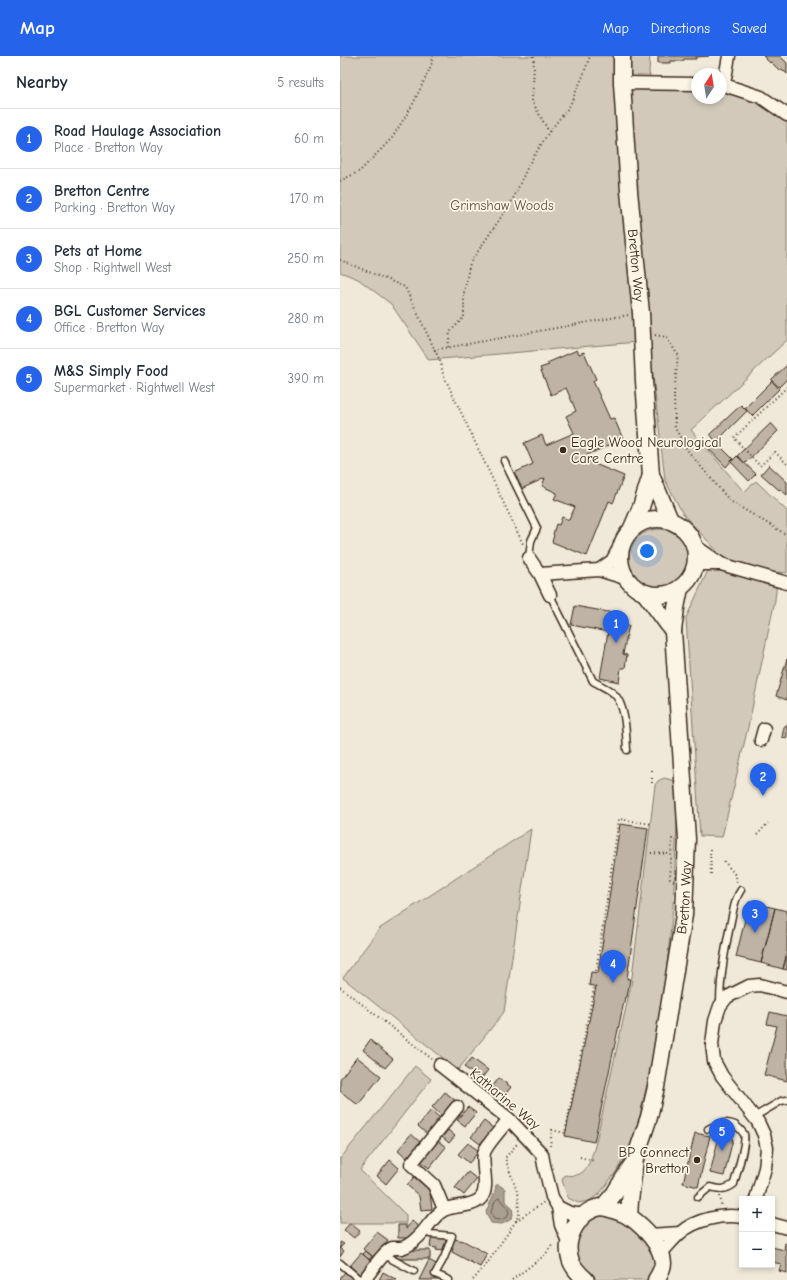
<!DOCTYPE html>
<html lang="en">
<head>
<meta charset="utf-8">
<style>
  :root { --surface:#fff; --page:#f6f6f7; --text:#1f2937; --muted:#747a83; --line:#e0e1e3; --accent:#2563eb }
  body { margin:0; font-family:"Comic Neue",sans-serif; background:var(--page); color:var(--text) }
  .controls { position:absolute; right:12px; bottom:12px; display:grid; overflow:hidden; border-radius:0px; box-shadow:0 2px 6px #0003 }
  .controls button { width:36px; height:36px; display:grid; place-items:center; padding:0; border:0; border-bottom:1px solid var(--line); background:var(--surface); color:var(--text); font:20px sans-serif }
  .compass { position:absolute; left:351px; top:12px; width:36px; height:36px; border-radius:50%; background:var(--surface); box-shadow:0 2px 6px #0003; rotate:12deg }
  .you { position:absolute; left:307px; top:495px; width:14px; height:14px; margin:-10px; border:3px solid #fff; border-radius:50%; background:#1a73e8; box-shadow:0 0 0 6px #1a73e833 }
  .badge { display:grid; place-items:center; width:26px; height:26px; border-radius:50%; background:var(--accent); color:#fff; font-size:13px; font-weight:700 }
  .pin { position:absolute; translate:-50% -33px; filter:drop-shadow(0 1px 2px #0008) }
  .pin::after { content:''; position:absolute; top:21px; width:14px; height:12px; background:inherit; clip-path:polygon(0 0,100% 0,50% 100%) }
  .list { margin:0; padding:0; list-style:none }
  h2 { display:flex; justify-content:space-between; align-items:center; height:52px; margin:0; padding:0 16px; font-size:17px }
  h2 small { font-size:13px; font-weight:400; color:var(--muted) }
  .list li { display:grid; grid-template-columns:26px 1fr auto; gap:12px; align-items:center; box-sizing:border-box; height:60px; padding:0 16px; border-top:1px solid var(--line) }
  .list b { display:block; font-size:15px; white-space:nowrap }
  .list p { margin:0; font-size:13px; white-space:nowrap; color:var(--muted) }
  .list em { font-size:13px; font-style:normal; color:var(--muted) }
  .map { position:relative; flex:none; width:447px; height:1224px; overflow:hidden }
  header { display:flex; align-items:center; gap:24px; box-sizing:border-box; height:56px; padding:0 20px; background:var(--accent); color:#fff }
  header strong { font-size:19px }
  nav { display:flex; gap:22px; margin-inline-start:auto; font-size:14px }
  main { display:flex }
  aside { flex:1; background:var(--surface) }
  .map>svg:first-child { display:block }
  .green { fill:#d2c9ba; stroke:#867a6c }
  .water { fill:#aaa091; stroke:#7e7163 }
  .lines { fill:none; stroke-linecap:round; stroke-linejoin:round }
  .shore { stroke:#67594c; stroke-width:1 }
  .building { fill:#beb3a4; stroke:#3b2a1e }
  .lane-casing { stroke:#3b2a1e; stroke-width:9 }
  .street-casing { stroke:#3b2a1e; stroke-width:15 }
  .secondary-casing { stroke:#3b2a1e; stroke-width:19 }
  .path { stroke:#3b2a1e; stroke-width:2; stroke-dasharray:1 3; stroke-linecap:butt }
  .lane { stroke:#fcf5e5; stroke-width:6 }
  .street { stroke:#fcf5e5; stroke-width:12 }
  .secondary { stroke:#fcf5e5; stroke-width:16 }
  .poi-dot { fill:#3b2a1e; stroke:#fcf5e5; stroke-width:1.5 }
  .labels { text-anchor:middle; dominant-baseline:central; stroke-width:3.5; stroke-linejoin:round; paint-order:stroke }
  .park-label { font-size:14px; fill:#615245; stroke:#fcf5e5 }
  .street-label { font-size:14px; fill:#3b2a1e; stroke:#fcf5e5 }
  .poi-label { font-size:14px; fill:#3b2a1e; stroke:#fcf5e5; text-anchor:start }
</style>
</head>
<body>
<header>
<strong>Map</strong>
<nav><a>Map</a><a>Directions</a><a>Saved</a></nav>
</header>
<main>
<aside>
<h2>Nearby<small>5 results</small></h2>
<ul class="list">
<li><span class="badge">1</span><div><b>Road Haulage Association</b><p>Place · Bretton Way</p></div><em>60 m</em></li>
<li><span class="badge">2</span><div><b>Bretton Centre</b><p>Parking · Bretton Way</p></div><em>170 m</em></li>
<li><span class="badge">3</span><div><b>Pets at Home</b><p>Shop · Rightwell West</p></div><em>250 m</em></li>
<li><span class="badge">4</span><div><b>BGL Customer Services</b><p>Office · Bretton Way</p></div><em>280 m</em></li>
<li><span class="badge">5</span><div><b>M&amp;S Simply Food</b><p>Supermarket · Rightwell West</p></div><em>390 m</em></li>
</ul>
</aside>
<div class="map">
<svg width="447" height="1224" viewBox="0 0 447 1224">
  <rect width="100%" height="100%" fill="#f0e9d9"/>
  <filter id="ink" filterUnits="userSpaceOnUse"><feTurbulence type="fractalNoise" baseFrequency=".025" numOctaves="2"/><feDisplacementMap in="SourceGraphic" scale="8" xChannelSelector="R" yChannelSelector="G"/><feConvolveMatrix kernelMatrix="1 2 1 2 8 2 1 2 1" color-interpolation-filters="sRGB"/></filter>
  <g filter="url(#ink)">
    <!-- green -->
    <path class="green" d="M0 0H310L309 16 312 32 357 33V42H381V35L418 46 447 65V284L351 374 404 436 416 425 447 455V517L438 516 435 544 409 667 382 781 360 780 346 562 377 495 343 458 325 424 309 285 89 304 51 248 18 223 0 216Z
      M289 503a30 30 0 1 1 60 0a30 30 0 1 1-60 0Z
      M324 722 332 724 338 729 337 767 333 851 325 928 314 996 300 1060 292 1087 276 1116 259 1138 249 1145 238 1147 228 1142 222 1124 225 1119C246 1123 249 1108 255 1090L291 929 315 729 318 725Z
      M191 773 164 956 118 1014 3 922 39 873Z
      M75 1010 91 1023 20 1114 66 1159V1167H0V1103Z
      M263 1151 315 1186 316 1224H246L230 1203 244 1159Z"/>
    <!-- water -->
    <path class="water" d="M156 1129H159L165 1133V1145L172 1151 173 1159 170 1164 162 1168 151 1167 146 1156C150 1146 155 1139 156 1129Z"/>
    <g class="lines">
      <!-- shore -->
      <path class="shore" d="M159 1142 168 1153 169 1158 167 1161 161 1164 154 1163 151 1156 155 1145Z"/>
    </g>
    <!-- building -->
    <path class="building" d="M318 0H369L356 1V3H344L343 5H331V7H318Z
      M423 0H440L447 7V18L442 13 440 15 431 6 430 7Z
      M237 294 239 298 244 296 256 323 253 325 270 363 274 362 283 383 247 399 245 404 284 420 273 447 269 445 247 500 212 486 214 479 213 478 216 468 219 469 222 461 229 464 235 451 214 443 217 437 202 430 205 422 181 433 174 417 193 408 184 387 202 379 206 389 234 377 226 360 236 355 226 332 211 339 200 312 209 309 207 307Z
      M447 309V323L439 331 431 324Z
      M432 325 439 333 412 360 405 352Z
      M401 349 407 355 376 386 370 378Z
      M431 367 438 375 405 407 397 400Z
      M376 386 393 403 386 411 369 393Z
      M397 400 416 418 409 425 391 406Z
      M429 409 447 426V439L440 433 439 434 421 418Z
      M235 550 274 557 272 565 289 569 283 598 287 599 285 612H281L279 626 260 622 268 576 231 569Z
      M447 603V644L436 640Z
      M447 668V682L442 681 444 671Z
      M280 768 308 772 287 923H290L287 941H285L254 1086 225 1080 256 931 249 929 251 916 258 917Z
      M409 846 435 852 421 907 396 901Z
      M435 852 447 855V897L443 913 421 907Z
      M447 897V914L443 913Z
      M430 956 447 960V1025L424 1019 437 970 427 968Z
      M30 984 53 1003 45 1012 23 994Z
      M17 1001 41 1020 18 1049 0 1035V1023Z
      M132 1002 148 1014 141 1023 124 1011Z
      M159 1022 171 1031 164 1040 152 1031Z
      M105 1036 115 1044 102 1060 92 1051Z
      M128 1051 136 1057 125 1070 117 1064Z
      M91 1054 100 1062 87 1078 78 1070Z
      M144 1065 153 1072 140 1088 131 1081Z
      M108 1074 115 1080 109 1087 102 1081Z
      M355 1077 370 1080 358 1131 343 1127Z
      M71 1078 80 1086 67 1102 58 1094Z
      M379 1080 393 1083 384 1120 370 1117Z
      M98 1085 106 1091 89 1112 81 1106Z
      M128 1087 139 1095 129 1107 118 1098Z
      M50 1104 59 1112 46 1128 37 1120Z
      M128 1116 137 1123 124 1139 115 1132Z
      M74 1121 87 1132 90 1136 92 1153 81 1154 79 1140 67 1129Z
      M72 1165 79 1171 71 1182H58V1169H66V1173Z
      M10 1167 20 1175 14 1182 4 1174Z
      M37 1176 48 1184 35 1202 23 1193Z
      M92 1178 124 1185 147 1198 140 1211 112 1196 113 1192 104 1191 102 1195 96 1194 97 1192 90 1191Z
      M0 1186 4 1188 0 1192 4 1195 0 1201Z
      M445 1187 447 1188V1217L439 1215 441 1208 432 1206V1191L444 1194Z
      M56 1194H90V1203H56Z
      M26 1195 32 1200 29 1204 23 1198Z
      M21 1197 31 1205 20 1219 10 1210Z
      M89 1204 98 1209 93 1218 105 1224H79Z
      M5 1216 16 1224H0V1222Z
      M43 1216 57 1224H39Z"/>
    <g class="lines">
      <defs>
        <path id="lane" d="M164 405 197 472 191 485 189 502
          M210 539 253 625C259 629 271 634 274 638 286 649 286 678 287 694
          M380 947C380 918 386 889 392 860 394 851 395 842 401 834
          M414 1061 441 1045 447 1044
          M358 1141 370 1131C380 1134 386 1134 394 1128 396 1119 407 1086 404 1078 402 1075 398 1071 395 1069 385 1064 377 1069 368 1073
          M85 1174 90 1178 112 1180 104 1202 95 1218 109 1224
          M44 1199 74 1215
          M0 1207 20 1224"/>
        <path id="street" d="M282 27 357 28
          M381 28 421 41 447 59
          M384 28 389 0
          M355 490 381 508 447 527
          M189 502 200 518 210 539
          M356 508H381
          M259 514 272 505 281 488
          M200 518 259 514 285 522
          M421 684 424 673
          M100 1009 169 1063 202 1098 204 1109 212 1141 218 1151 221 1169 229 1188
          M416 1143 425 1112 427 1092 424 1079 418 1066 382 1020 374 1005 372 988 375 965 380 950 387 941 409 930 420 929 447 936
          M218 1151 230 1157 244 1159
          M104 1153 94 1129 71 1108 117 1051
          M432 1168 447 1172
          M309 1179 340 1177
          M320 1198C327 1191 333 1183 340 1177 356 1163 382 1158 402 1161
          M24 1224C30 1217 44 1195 52 1192 55 1192 59 1192 61 1192 66 1191 73 1186 77 1182 87 1174 92 1160 104 1154 115 1148 132 1152 141 1142 150 1132 141 1109 144 1097 146 1089 164 1070 169 1063"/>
        <g id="secondary">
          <path id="s1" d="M282 0V27L289 135 301 257 304 325 311 419 330 464"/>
          <circle cx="318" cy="501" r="38"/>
          <path d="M292 472 301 451 311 419"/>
          <path d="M305 537 333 575"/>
          <path d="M263 1151 274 1138 292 1109"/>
          <path id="s2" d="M289 1161 290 1145 295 1103 309 1061 316 1031 344 859 347 783 333 575 336 552 340 532"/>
          <path d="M246 1224C239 1218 232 1211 230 1202 224 1182 239 1154 261 1151 265 1151 269 1153 273 1154 279 1156 285 1158 290 1161 304 1171 322 1189 323 1207 323 1213 319 1219 316 1224"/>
        </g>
      </defs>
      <!-- lane casing -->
      <use href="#lane" class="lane-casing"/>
      <!-- street casing -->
      <use href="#street" class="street-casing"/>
      <!-- secondary casing -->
      <use href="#secondary" class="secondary-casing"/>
      <!-- path -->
      <path class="path" d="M193 0 194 11 192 45 209 76
        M0 125 20 115 52 82 72 50 91 10 93 0
        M0 204 65 231 100 305 103 318 183 488
        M315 279 326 281 338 299 334 339 335 372 347 394 390 445 447 479
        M108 291 110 276 124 261V236L130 207 172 145 189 108 209 76 229 51 243 20 250 0
        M94 294 288 259
        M447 331 394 382 420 410 435 396 447 408
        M312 714V730
        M417 779 428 767
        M370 793 371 819
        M311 797 331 798
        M384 805 396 820 397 828
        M334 825 330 823 332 783H335
        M256 915 279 763 311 768
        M0 931 92 1003
        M210 1090 212 1074 225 1077 254 932
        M240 1101 254 1105
        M380 1140 382 1151
        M176 1165 204 1146
        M133 1224 146 1209 176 1165 179 1158 178 1138 165 1102 176 1089 179 1088
        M172 1224 205 1199 212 1189"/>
      <!-- lane -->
      <use href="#lane" class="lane"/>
      <!-- street -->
      <use href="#street" class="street"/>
      <!-- secondary -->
      <use href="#secondary" class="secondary"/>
    </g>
  </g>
  <!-- markers -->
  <g class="poi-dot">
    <circle cx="223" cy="394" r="4"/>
    <circle cx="357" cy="1104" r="4"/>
  </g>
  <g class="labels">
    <!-- park labels -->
    <g class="park-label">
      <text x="162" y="149">Grimshaw Woods</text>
    </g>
    <!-- street labels -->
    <g class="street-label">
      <text stroke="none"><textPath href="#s1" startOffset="210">Bretton Way</textPath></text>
      <text stroke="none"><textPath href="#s2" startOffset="325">Bretton Way</textPath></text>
      <text transform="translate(165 1043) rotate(40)">Katharine Way</text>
    </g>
    <!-- poi labels -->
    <g class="poi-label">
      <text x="231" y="386">Eagle Wood Neurological<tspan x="231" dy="16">Care Centre</tspan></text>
      <text x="349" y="1096" text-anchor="end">BP Connect<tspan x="349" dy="16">Bretton</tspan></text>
    </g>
  </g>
</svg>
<div class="controls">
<button>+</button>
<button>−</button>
</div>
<svg class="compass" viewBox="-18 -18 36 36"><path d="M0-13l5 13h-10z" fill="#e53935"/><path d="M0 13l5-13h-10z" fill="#747a83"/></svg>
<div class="you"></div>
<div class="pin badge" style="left:276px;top:587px">1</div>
<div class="pin badge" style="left:423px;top:740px">2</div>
<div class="pin badge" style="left:415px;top:877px">3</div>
<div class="pin badge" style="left:273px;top:927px">4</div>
<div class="pin badge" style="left:382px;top:1095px">5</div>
</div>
</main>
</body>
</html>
